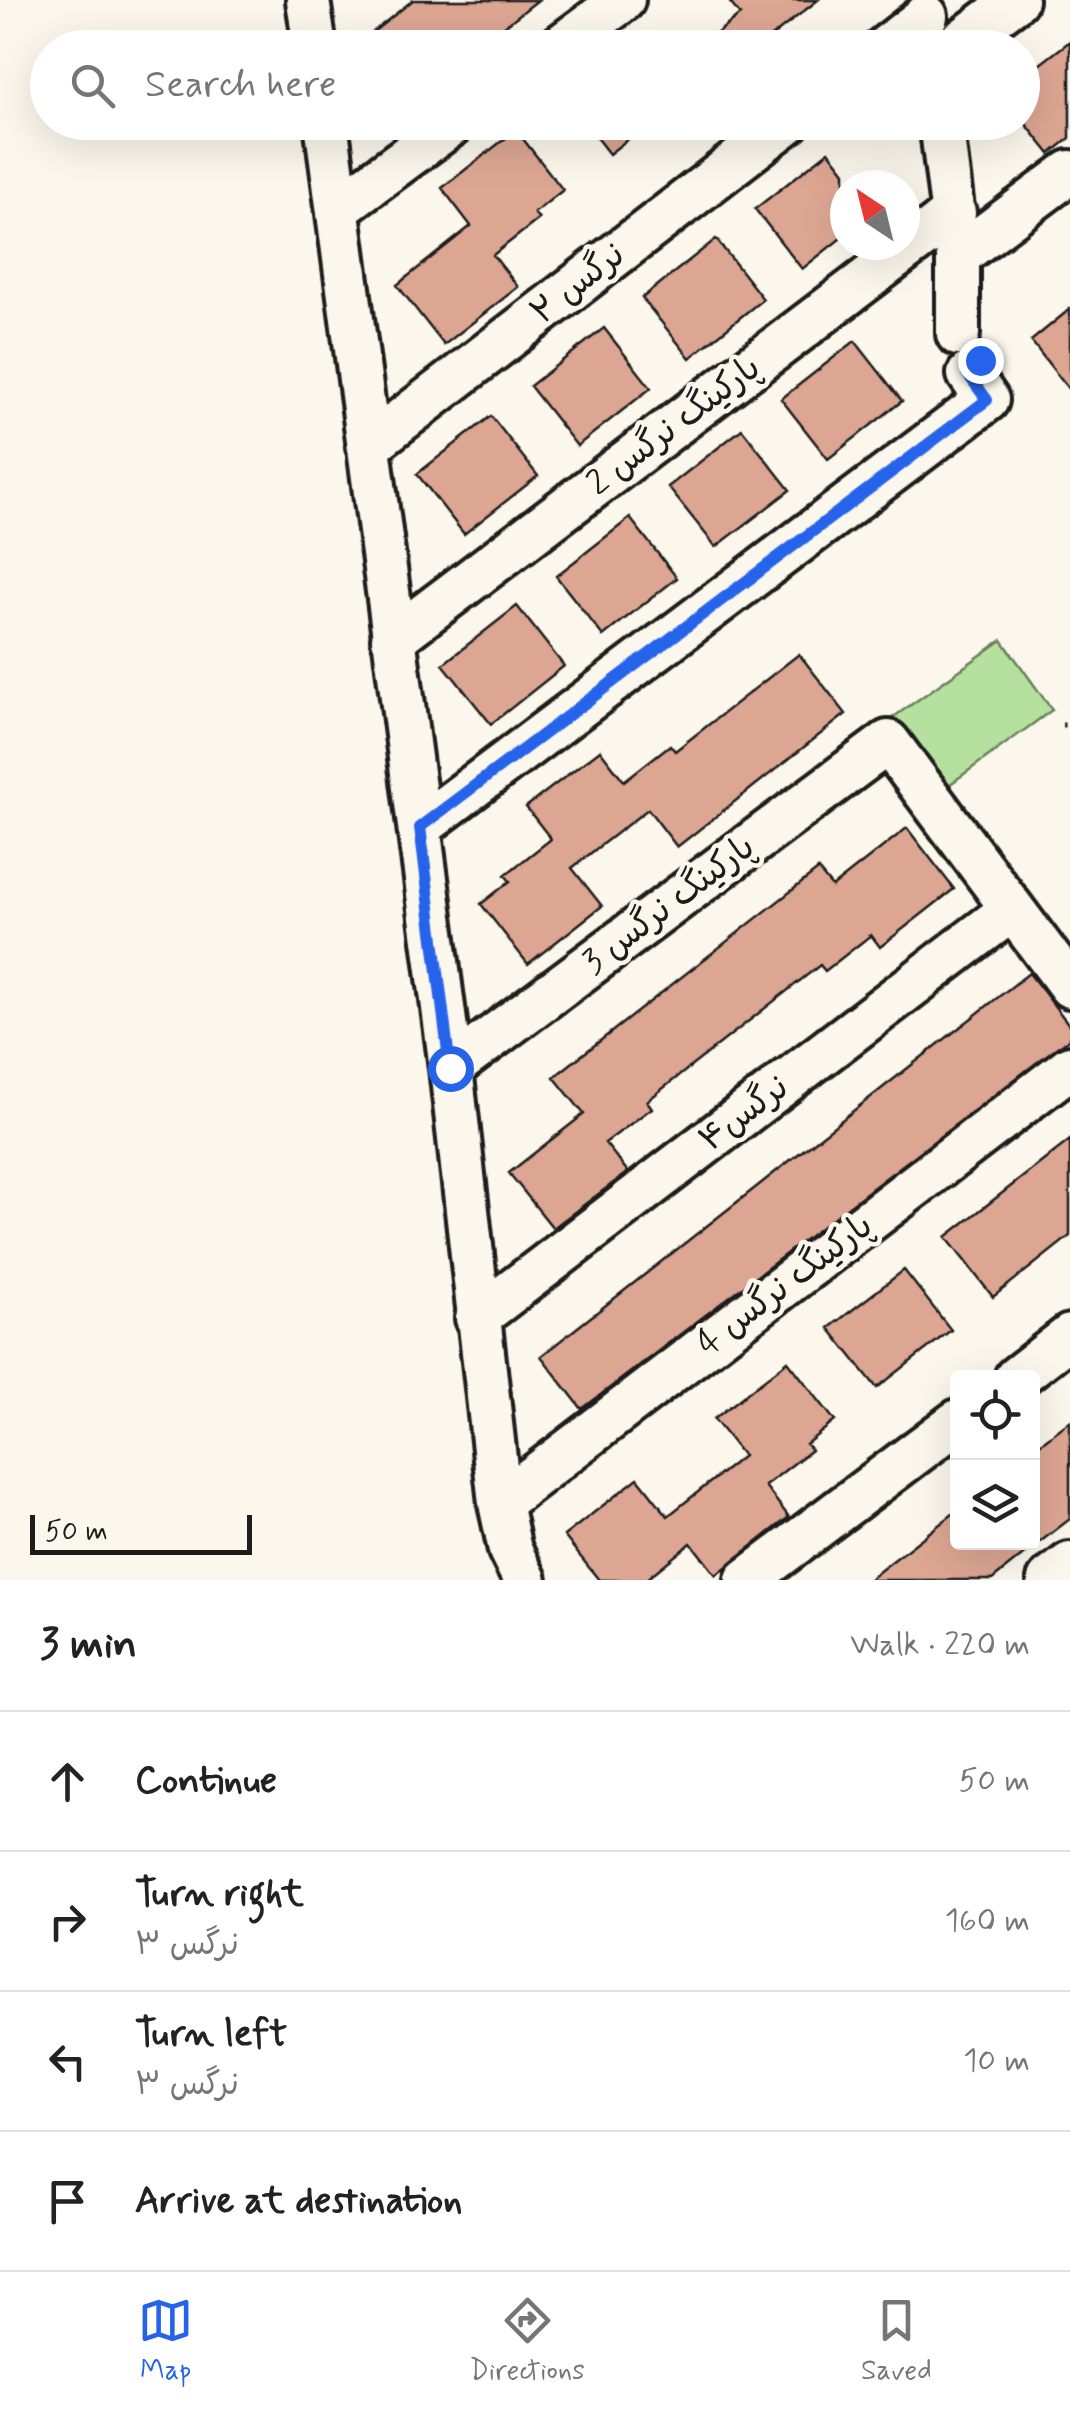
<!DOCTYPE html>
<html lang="en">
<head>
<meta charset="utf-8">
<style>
  :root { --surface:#fff; --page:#f6f6f6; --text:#222; --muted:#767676; --line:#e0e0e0; --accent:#2563eb }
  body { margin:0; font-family:Mynerve,"Playpen Sans Arabic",sans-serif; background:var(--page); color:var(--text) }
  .controls { position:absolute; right:30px; bottom:30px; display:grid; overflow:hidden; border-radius:10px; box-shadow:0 10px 40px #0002 }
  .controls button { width:90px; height:90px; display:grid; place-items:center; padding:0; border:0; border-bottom:2px solid var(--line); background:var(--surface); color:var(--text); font:50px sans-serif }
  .compass { position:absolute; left:830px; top:170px; width:90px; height:90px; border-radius:50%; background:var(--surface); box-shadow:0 10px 40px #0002; rotate:325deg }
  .scale { position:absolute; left:30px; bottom:25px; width:222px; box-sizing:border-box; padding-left:10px; border:5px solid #1c1c1c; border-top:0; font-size:28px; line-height:35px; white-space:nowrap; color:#1c1c1c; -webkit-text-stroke:8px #fbf7ec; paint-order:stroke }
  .stop { position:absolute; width:30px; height:30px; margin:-22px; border:8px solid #2563eb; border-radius:50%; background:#fff }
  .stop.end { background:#2563eb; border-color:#fff; box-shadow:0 2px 10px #0008 }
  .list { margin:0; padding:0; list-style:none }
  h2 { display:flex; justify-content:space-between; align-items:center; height:130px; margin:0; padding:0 40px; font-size:42px }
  h2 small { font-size:32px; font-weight:400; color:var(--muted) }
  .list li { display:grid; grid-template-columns:65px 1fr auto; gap:30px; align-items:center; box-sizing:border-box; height:140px; padding:0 40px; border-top:2px solid var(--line) }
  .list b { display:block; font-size:38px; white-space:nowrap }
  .list p { margin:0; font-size:32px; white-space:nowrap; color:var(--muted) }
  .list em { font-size:32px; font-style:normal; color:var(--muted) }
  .icon { flex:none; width:55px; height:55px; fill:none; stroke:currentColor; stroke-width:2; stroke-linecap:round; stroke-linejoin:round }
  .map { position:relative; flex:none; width:1070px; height:1580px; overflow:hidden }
  .search { position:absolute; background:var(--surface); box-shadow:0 10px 40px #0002; left:30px; right:30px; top:30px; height:110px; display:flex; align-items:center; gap:25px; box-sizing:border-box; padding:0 35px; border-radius:55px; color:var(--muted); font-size:38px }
  .sheet { height:690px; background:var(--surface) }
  nav { display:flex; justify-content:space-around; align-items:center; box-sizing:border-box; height:140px; border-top:2px solid var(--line); background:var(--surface); font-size:28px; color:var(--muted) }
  nav a { display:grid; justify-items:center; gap:5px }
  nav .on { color:var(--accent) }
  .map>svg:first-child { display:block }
  .green { fill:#b5e09d; stroke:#687e5c; stroke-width:2.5 }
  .building { fill:#dda693; stroke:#1c1c1c; stroke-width:2.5 }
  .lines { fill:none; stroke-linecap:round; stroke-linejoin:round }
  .minor-casing { stroke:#1c1c1c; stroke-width:50 }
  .path { stroke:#1c1c1c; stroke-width:5; stroke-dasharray:2.5 8; stroke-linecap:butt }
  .minor { stroke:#fbf7ec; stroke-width:42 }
  .route { stroke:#2563eb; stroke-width:12 }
  .labels { text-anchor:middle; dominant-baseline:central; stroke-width:9; stroke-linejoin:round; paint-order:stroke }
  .street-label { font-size:35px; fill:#1c1c1c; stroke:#fbf7ec }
</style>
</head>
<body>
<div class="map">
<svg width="1070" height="1580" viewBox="0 0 1070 1580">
  <rect width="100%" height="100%" fill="#fbf7ec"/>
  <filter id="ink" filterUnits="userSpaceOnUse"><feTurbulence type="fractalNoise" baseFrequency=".01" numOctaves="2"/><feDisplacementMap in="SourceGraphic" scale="20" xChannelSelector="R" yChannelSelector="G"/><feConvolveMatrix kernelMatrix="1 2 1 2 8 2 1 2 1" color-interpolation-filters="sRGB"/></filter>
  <g filter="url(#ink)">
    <!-- green -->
    <path class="green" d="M1002 640 1052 710 938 793 888 721Z"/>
    <!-- building -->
    <path class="building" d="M413 0H538L476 48H353Z
      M728 0H818L757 48H698L740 15Z
      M1070 41V138L1050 154 1022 119V78Z
      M584 122H650L609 154Z
      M516 130 563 190 534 213 539 219 493 255 518 287 444 345 397 285 471 226 442 188Z
      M829 151 845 172V235L802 269 755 209Z
      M716 239 763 299 690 358 642 298Z
      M1070 309V391L1031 341Z
      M604 328 651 388 577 446 530 386Z
      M855 341 902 401 828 459 781 399Z
      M491 416 538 476 464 534 417 474Z
      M742 429 790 490 716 547 668 487Z
      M630 518 677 578 603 636 556 576Z
      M517 606 564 666 491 724 443 664Z
      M799 654 846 714 677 847 648 809 605 842 572 868 602 906 528 964 481 904 510 881 505 875 551 839 526 807 600 750 624 781 670 745 675 751Z
      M907 828 954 889 880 947 871 935 825 971 820 965 647 1101 652 1108 605 1143 628 1172 553 1228 509 1173 584 1114 554 1077 818 870 832 887Z
      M1029 973 1070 1026V1038L582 1409 541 1356Z
      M1070 1140V1236L993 1297 946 1237Z
      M904 1270 951 1330 877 1388 829 1328Z
      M788 1361 835 1421 806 1444 811 1450 765 1486 789 1517 716 1575 691 1543 645 1580H599L564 1536 638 1478 668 1516 743 1456 714 1419Z
      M1070 1421V1519L1032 1548 992 1580H868L958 1510V1542L1032 1543V1450Z"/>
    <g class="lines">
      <defs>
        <path id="minor" d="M308 0 315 48
          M558 48 623 0
          M885 48 926 16
          M952 48 1016 0
          M326 122 451 1068 500 1503 510 1550 525 1580
          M941 122 958 256V334
          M338 208 455 122
          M958 256 1070 172
          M368 446 788 122
          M393 639 954 213
          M420 827 987 400 969 374
          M451 1068 888 742 1070 986
          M477 1318 1011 910
          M1016 1378 1070 1336
          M500 1503 1070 1067
          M747 1580 958 1421
          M1049 1580 1070 1564"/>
      </defs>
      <!-- minor casing -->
      <use href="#minor" class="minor-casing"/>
      <!-- path -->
      <path class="path" d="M1062 725H1070"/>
      <!-- minor -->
      <use href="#minor" class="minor"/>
    </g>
  </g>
  <g class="lines" filter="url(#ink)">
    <!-- route -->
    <path class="route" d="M450 1068 420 827 987 400 968 374 980 360"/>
  </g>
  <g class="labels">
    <!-- street labels -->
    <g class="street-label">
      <text transform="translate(578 284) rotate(-38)">نرگس ۲</text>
      <text transform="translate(674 426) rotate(-37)">پارکینگ نرگس 2</text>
      <text transform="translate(669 905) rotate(-37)">پارکینگ نرگس 3</text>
      <text transform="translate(744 1114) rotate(-37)">نرگس۴</text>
      <text transform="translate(785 1285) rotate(-37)">پارکینگ نرگس 4</text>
    </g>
  </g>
</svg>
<div class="controls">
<button><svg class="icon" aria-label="locate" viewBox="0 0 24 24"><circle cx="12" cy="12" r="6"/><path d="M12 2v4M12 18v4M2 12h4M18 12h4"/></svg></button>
<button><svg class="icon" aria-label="layers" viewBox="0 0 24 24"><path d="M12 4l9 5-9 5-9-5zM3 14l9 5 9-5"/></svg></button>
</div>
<svg class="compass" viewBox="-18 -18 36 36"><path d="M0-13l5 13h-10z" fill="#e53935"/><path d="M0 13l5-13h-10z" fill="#767676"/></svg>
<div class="scale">50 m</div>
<div class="stop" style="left:450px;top:1068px"></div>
<div class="stop end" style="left:980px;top:360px"></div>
<div class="search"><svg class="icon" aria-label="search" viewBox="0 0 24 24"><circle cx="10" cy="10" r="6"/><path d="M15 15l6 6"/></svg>Search here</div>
</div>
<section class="sheet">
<h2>3 min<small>Walk · 220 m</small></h2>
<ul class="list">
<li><svg class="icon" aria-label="ahead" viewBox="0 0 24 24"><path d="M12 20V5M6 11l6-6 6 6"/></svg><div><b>Continue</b></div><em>50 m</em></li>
<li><svg class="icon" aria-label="right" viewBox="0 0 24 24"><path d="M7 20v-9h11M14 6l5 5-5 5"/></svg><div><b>Turn right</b><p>نرگس ۳</p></div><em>160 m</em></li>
<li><svg class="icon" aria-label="left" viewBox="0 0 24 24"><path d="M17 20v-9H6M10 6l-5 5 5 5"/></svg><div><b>Turn left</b><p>نرگس ۳</p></div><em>10 m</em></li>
<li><svg class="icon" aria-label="arrive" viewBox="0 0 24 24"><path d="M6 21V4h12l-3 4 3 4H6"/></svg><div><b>Arrive at destination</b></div></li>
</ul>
</section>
<nav>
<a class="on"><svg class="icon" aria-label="map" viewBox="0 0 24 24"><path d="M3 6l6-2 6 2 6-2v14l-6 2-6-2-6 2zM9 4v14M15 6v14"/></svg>Map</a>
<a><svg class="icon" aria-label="directions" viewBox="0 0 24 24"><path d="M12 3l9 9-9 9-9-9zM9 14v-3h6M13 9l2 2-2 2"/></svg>Directions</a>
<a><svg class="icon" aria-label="saved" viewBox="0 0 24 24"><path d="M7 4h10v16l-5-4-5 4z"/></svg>Saved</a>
</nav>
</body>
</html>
